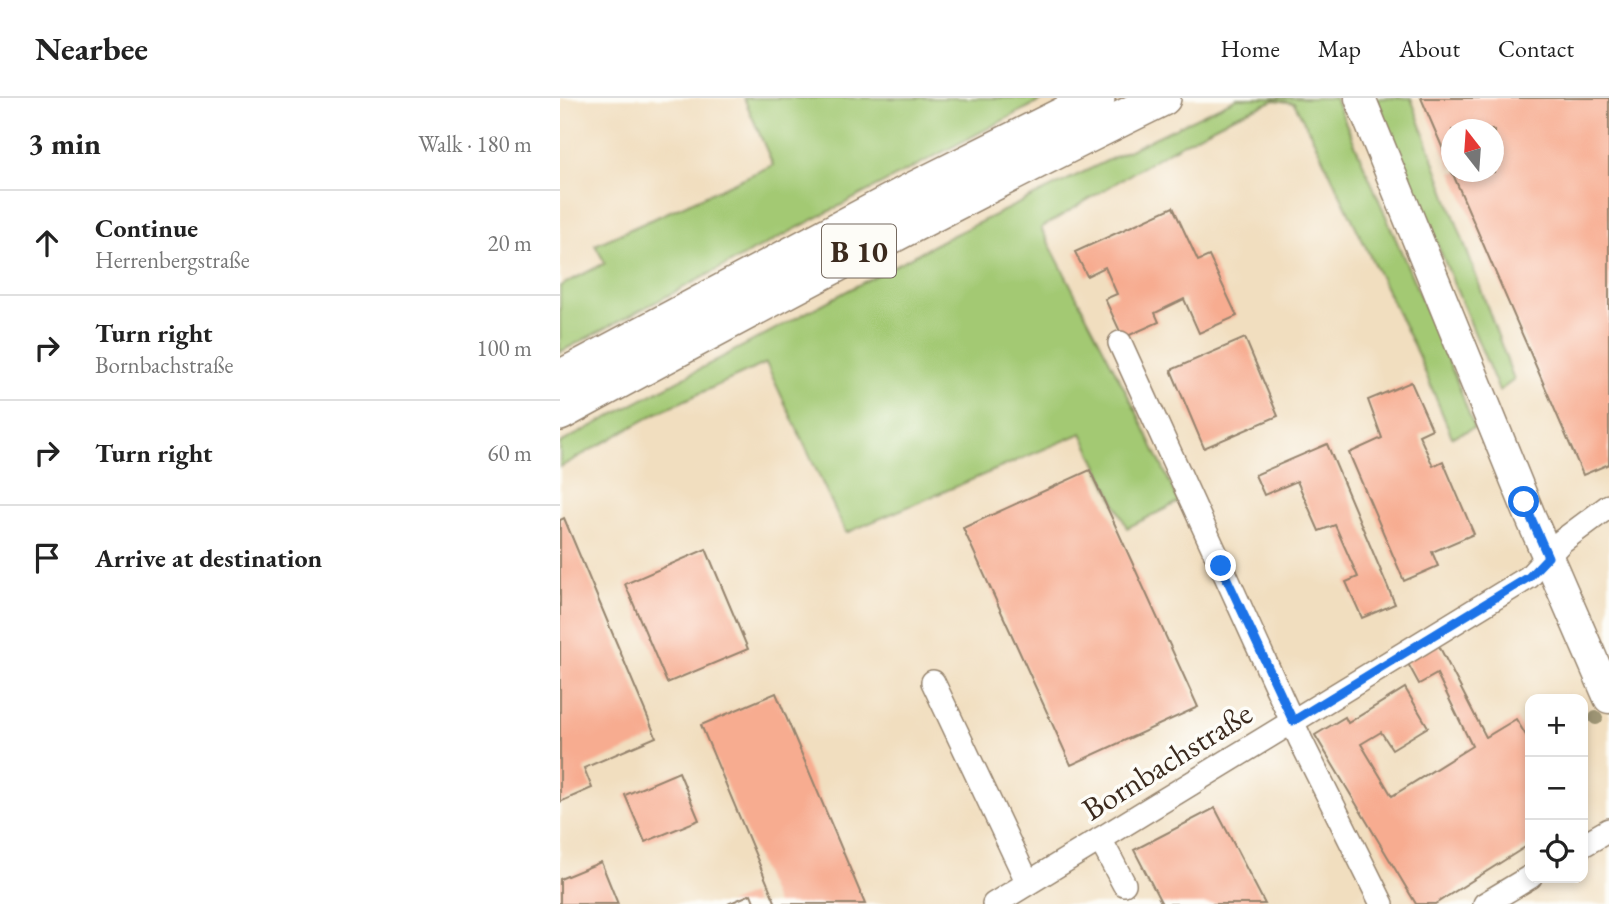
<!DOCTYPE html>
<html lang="en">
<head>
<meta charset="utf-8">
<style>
  :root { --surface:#fff; --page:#f6f6f6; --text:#222; --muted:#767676; --line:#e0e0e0 }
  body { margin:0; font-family:"EB Garamond",serif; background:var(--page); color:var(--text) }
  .controls { position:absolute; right:21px; bottom:21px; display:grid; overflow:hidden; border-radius:14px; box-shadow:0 4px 10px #0003 }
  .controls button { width:63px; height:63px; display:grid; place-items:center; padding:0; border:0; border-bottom:2px solid var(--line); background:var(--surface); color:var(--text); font:35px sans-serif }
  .compass { position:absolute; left:881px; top:21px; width:63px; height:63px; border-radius:50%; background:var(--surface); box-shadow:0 4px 10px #0003; rotate:343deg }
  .stop { position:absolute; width:21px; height:21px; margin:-16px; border:5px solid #1a73e8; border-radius:50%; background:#fff }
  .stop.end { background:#1a73e8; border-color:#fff; box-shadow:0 2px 7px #0008 }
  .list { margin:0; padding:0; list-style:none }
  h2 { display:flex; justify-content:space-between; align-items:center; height:91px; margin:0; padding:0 28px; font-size:30px }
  h2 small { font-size:23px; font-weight:400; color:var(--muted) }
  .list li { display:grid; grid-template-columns:46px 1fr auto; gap:21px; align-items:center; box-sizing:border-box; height:105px; padding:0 28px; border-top:2px solid var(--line) }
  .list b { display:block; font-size:26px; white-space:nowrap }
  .list p { margin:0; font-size:23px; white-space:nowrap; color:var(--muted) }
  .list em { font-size:23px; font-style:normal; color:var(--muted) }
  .icon { flex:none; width:38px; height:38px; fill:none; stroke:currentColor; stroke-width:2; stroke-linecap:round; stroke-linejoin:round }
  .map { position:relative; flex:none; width:1049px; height:806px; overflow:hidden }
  header { display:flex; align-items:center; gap:42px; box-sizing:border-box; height:98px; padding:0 35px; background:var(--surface); border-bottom:2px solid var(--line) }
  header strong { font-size:33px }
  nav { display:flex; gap:38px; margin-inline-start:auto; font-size:24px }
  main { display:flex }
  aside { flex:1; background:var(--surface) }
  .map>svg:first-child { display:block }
  .green { fill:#a3c973; stroke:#6f7a48; stroke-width:2 }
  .building { fill:#f7ac90 }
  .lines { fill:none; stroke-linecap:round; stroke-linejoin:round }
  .minor-casing { stroke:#96846e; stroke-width:26 }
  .major-casing { stroke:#96846e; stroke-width:33 }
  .highway-casing { stroke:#96846e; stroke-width:38 }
  .minor { stroke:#fff; stroke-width:23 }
  .major { stroke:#fff; stroke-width:30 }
  .highway { stroke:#fff; stroke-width:35 }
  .tree { fill:#9e9575 }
  .route { stroke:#1a73e8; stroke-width:9 }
  .labels { text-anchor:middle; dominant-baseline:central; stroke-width:7; stroke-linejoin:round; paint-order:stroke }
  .shield { fill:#fdfcf7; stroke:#75695f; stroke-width:2 }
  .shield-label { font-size:30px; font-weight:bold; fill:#3b2a1e }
  .street-label { font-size:32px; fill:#3b2a1e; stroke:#fdfcf7 }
</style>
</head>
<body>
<header>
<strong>Nearbee</strong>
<nav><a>Home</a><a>Map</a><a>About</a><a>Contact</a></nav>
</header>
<main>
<aside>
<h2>3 min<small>Walk · 180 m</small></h2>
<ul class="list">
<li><svg class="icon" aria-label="ahead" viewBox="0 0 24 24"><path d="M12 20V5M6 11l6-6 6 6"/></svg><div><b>Continue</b><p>Herrenbergstraße</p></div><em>20 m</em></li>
<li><svg class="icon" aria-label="right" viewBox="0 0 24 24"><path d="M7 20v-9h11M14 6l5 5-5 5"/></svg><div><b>Turn right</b><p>Bornbachstraße</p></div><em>100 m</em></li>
<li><svg class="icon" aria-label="right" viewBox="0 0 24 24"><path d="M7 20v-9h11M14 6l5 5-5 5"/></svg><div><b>Turn right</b></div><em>60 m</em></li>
<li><svg class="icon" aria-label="arrive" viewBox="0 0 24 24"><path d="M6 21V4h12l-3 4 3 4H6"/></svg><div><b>Arrive at destination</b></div></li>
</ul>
</aside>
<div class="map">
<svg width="1049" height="806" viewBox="0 0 1049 806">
  <rect width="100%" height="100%" fill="#fdfcf7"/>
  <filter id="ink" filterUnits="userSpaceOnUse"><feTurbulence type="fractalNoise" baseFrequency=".0143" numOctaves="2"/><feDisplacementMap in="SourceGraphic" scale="14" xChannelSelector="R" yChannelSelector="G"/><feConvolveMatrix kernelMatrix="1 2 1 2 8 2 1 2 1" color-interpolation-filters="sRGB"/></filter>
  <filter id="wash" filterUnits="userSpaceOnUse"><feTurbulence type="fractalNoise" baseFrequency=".00686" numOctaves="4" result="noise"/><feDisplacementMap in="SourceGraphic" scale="28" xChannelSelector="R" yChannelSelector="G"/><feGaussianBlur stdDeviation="1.57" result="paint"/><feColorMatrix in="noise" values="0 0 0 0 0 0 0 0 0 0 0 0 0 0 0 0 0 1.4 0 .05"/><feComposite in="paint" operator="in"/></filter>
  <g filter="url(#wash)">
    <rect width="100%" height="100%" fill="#f1debf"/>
    <!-- green -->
    <path class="green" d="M184 0H486L0 254V188L45 165 35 147 213 67Z
      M677 0H775L896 281 914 330 892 339 858 257 752 38 734 5 715 2 670 20 609 53 481 130 577 315 619 404 567 430 522 335 286 435 206 265 97 315 0 369V345L385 141Z
      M816 0H851L954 282 939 293Z"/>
    <g id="blocks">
      <!-- building -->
      <path class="building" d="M861 0H1049V366L1023 377 892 74H934V32H892V72Z
        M613 109 638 163 649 158 677 218 639 235 624 201 595 215 599 224 563 240 545 201 557 196 545 169 527 178 515 154Z
        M685 240 718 318 644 350 611 272Z
        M851 284 872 331 859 337 873 368 883 363 914 436 872 454 878 468 844 483 789 355 822 340 808 302Z
        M767 346 835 506 802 520 786 484 798 479 775 427 759 433 737 383 704 397 695 377Z
        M530 372 638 609 511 667 403 430Z
        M4 420 96 639 24 670 32 690 0 704V422Z
        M146 451 188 551 107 585 65 486Z
        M877 544 926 639 956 621 970 644V746L875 806H856L755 637 785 619 788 625 845 590 868 629 832 651 821 634 801 646 832 698 912 648 877 576 859 586 846 562Z
        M216 595 305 806H216L141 627Z
        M119 674 139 722 85 744 65 697Z
        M655 710 705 806H602L574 752Z
        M41 764 58 806H0V781Z
        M191 796 195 806H168Z"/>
    </g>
  </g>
  <g filter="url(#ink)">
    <use href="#blocks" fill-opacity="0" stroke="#96846e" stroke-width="2"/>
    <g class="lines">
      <defs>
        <path id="minor" d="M560 245 741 643 822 806
          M373 584 468 785
          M540 741 564 786
          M1023 747 1049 732
          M434 806 969 479 1002 443 1049 408
          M925 806 970 779"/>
        <path id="major" d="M800 0 971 420 1049 600"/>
        <path id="highway" d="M0 280 347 95 537 0
          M0 315C199 206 399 100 603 0"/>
      </defs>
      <!-- minor casing -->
      <use href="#minor" class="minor-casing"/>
      <!-- major casing -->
      <use href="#major" class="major-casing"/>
      <!-- highway casing -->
      <use href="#highway" class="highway-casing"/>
      <!-- minor -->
      <use href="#minor" class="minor"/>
      <!-- major -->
      <use href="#major" class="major"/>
      <!-- highway -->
      <use href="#highway" class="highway"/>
    </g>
    <!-- trees -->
    <circle class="tree" cx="1036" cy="620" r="7"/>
  </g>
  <g class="lines" filter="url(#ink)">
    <!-- route -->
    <path class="route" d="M661 468 733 623 969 479 988 459 964 404"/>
  </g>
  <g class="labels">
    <!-- shield labels -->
    <rect class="shield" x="262" y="126.5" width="74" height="53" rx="5"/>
    <g class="shield-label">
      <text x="299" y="153">B 10</text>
    </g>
    <!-- street labels -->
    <g class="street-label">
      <text transform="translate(607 663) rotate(-32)">Bornbachstraße</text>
    </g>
  </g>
</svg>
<div class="controls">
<button>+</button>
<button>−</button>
<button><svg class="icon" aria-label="locate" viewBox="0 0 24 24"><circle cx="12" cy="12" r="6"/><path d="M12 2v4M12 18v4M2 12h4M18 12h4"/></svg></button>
</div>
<svg class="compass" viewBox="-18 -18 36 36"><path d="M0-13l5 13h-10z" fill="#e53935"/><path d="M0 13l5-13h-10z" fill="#767676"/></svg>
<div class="stop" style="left:964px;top:404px"></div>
<div class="stop end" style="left:661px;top:468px"></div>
</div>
</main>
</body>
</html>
